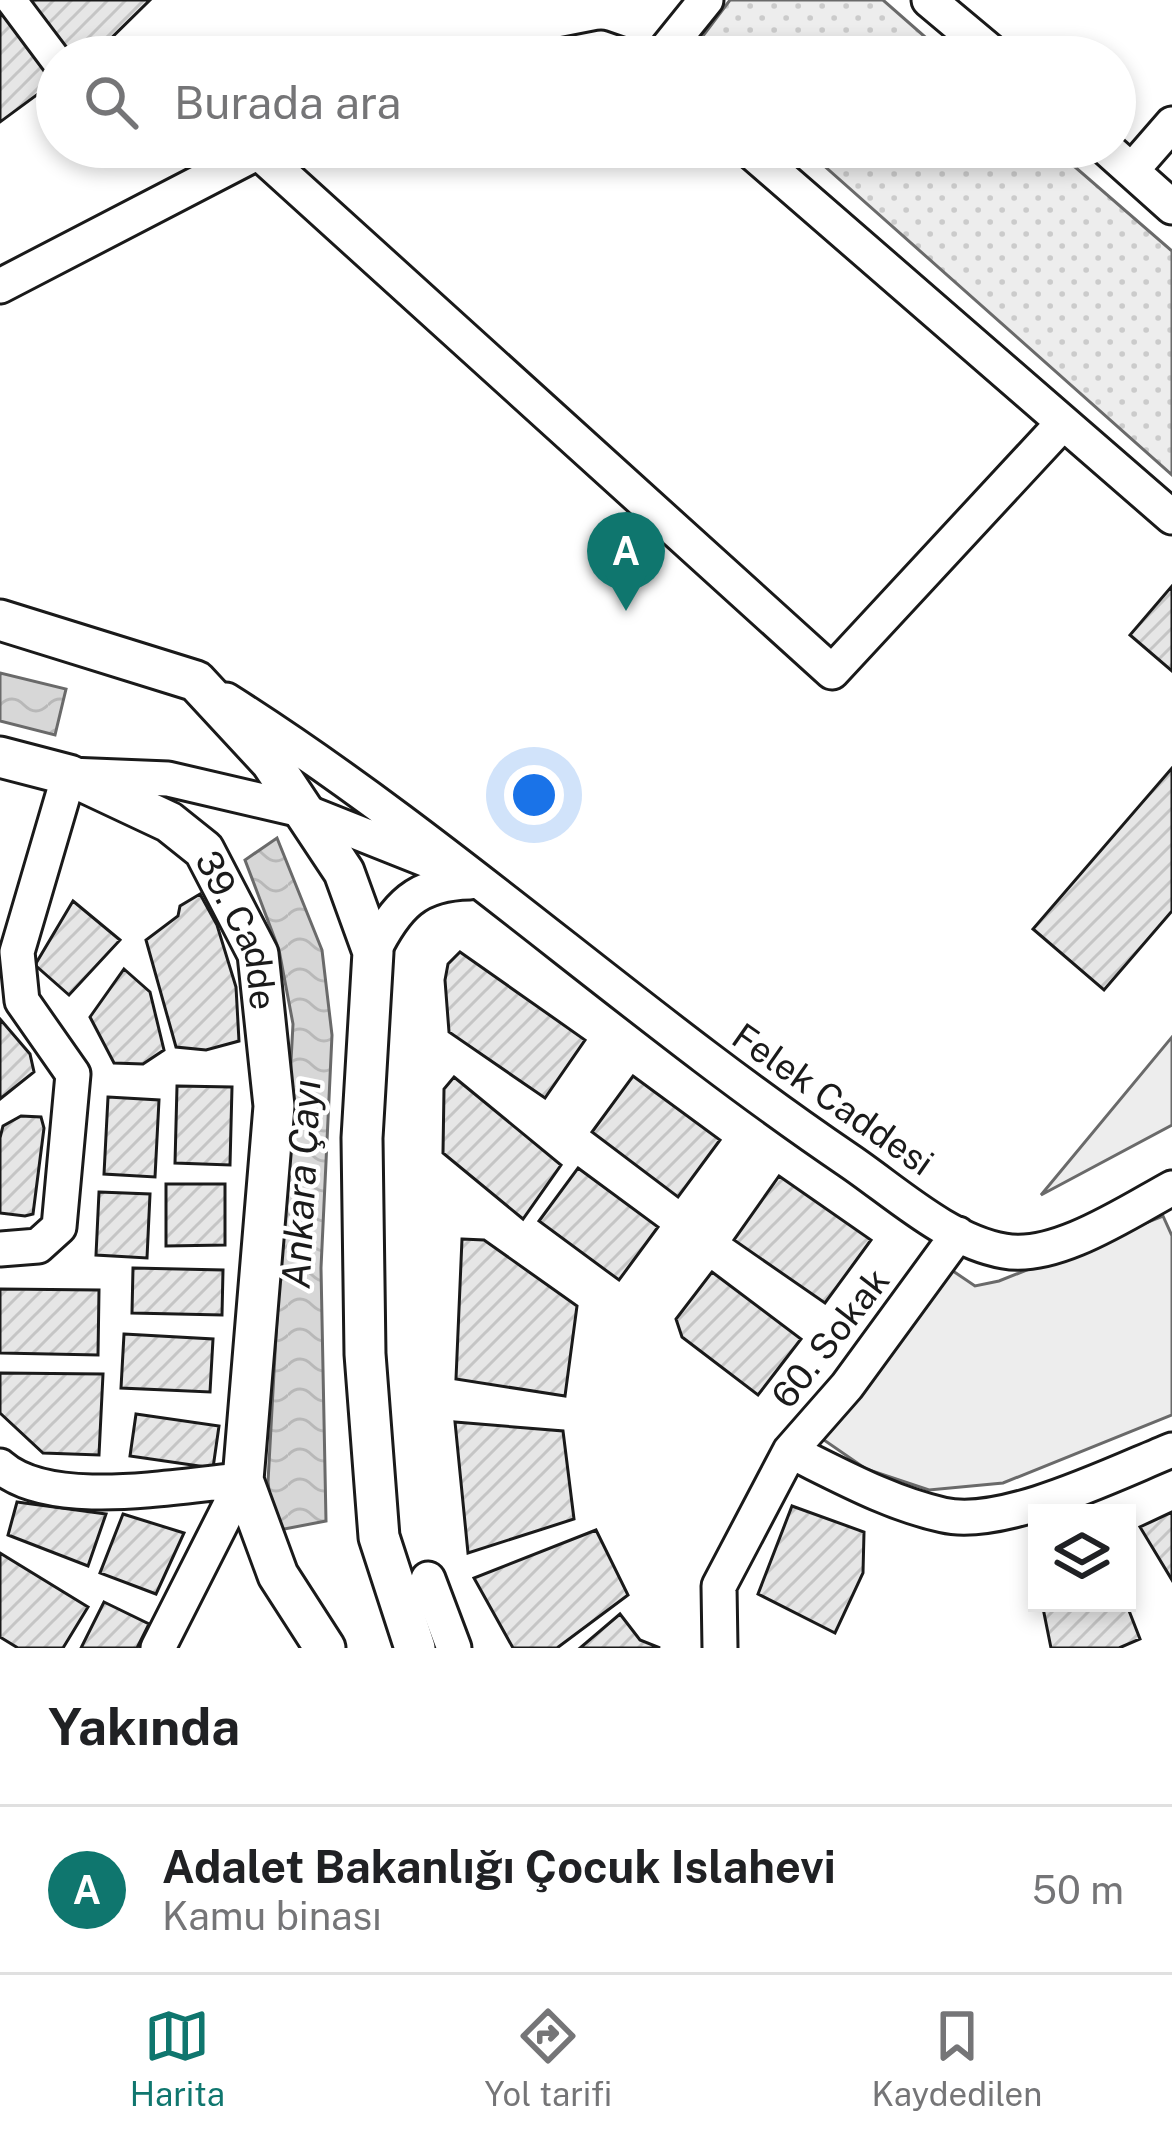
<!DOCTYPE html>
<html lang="tr">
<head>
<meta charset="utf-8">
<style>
  :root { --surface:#fff; --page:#f6f6f6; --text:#202124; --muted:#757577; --line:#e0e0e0; --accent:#0f766e }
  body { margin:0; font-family:"Public Sans",sans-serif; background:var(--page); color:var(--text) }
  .controls { position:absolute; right:36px; bottom:36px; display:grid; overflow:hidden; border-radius:0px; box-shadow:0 6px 18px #0003 }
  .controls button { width:108px; height:108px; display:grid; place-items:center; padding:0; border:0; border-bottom:3px solid var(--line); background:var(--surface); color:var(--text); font:60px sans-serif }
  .you { position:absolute; left:534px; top:795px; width:42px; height:42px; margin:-30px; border:9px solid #fff; border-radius:50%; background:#1a73e8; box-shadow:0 0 0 18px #1a73e833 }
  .badge { display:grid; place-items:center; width:78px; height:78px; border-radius:50%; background:var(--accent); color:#fff; font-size:39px; font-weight:700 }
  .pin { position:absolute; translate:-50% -99px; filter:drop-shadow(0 3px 6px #0008) }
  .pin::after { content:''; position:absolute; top:63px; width:42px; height:36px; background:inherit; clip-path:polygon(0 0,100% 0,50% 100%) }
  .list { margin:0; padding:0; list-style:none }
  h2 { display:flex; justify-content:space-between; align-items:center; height:156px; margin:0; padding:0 48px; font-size:51px }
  h2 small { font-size:39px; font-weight:400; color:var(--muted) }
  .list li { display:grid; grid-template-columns:78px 1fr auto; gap:36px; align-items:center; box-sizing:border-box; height:168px; padding:0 48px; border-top:3px solid var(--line) }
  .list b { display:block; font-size:45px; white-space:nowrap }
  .list p { margin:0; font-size:39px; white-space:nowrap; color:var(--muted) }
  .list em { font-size:39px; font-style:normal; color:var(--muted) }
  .icon { flex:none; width:66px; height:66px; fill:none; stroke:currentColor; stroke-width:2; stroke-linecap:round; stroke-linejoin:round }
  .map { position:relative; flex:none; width:1172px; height:1648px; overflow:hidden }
  .search { position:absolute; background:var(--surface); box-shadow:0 6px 18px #0003; left:36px; right:36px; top:36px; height:132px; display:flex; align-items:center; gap:30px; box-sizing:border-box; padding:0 42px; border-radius:66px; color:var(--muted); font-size:45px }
  .sheet { height:324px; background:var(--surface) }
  nav { display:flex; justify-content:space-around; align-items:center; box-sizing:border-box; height:168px; border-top:3px solid var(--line); background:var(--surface); font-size:33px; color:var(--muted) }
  nav a { display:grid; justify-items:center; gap:6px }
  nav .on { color:var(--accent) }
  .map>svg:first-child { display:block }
  .grass { fill:url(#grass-dots); stroke:#6a6a6a; stroke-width:3 }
  .built { fill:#ededed; stroke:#6a6a6a; stroke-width:3 }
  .water { fill:url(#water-waves); stroke:#6a6a6a; stroke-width:3 }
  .building { fill:url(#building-hatch); stroke:#1a1a1a; stroke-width:3 }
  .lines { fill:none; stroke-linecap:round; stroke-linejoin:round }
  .minor-casing { stroke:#1a1a1a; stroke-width:39 }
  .major-casing { stroke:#1a1a1a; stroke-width:45 }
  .minor { stroke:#fff; stroke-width:33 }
  .major { stroke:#fff; stroke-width:39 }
  .labels { text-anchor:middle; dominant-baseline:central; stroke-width:9; stroke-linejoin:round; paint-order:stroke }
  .street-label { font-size:36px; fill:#1a1a1a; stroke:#fff }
  .water-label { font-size:39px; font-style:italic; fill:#1a1a1a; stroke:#fff }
</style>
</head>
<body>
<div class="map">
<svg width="1172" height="1648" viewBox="0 0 1172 1648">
  <defs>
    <pattern id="grass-dots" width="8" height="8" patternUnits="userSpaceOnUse" patternTransform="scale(3)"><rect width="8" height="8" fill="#ededed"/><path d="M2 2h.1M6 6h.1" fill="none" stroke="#cbcbcb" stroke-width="1.8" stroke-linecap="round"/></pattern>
    <pattern id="water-waves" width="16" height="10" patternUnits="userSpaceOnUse" patternTransform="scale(3)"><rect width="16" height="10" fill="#d7d7d7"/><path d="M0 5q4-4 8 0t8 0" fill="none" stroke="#b8b8b8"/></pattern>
    <pattern id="building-hatch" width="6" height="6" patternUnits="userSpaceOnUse" patternTransform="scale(3)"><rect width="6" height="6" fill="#e6e6e6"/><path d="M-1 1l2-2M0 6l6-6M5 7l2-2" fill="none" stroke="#c5c5c5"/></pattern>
  </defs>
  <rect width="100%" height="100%" fill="#fff"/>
  <!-- grass -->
  <path class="grass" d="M730 0H883L948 57H702L693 49Z
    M803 147H1052L1172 251V475Z"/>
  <!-- built -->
  <path class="built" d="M1172 1037V1125L1041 1195Z
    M1163 1216 1172 1236V1415L1003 1483 929 1490 866 1469 821 1438 950 1269 975 1286 999 1281Z"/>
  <!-- water -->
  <path class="water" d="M0 673 66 689 55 735 0 721Z
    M277 838 322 950 332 1035 321 1268 326 1521 274 1531 268 1482 293 1024 279 950 245 860Z"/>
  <!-- building -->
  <path class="building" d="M31 0H150L92 57H74Z
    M0 12 53 83 0 122Z
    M1172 586V671L1130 635Z
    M1172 768V911L1104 990 1033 929Z
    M200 894 217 925 236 987 239 1041 206 1050 176 1047 146 940 178 916 180 906Z
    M73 901 120 940 69 995 35 965Z
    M460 952 585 1040 545 1098 449 1032 445 980 448 964Z
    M124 969 150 992 164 1050 143 1064 114 1063 90 1017Z
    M0 1019 30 1054 34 1072 0 1099Z
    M633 1076 720 1140 678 1197 592 1132Z
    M454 1077 561 1165 523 1219 443 1153 444 1089Z
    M177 1086 232 1087 230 1165 175 1163Z
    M108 1097 159 1100 155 1177 104 1174Z
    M21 1116 41 1117 44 1128 33 1214 25 1216 0 1213V1138L3 1126Z
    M578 1168 658 1227 619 1280 539 1221Z
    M779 1176 871 1240 825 1303 734 1240Z
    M166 1184H225V1245L166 1246Z
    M99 1192 150 1194 147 1258 96 1255Z
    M462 1239 484 1240 577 1306 565 1396 456 1379Z
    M133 1268 223 1270 222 1315 132 1313Z
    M712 1272 801 1339 758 1395 682 1337 676 1319Z
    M0 1289 99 1290 98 1355 0 1353Z
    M124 1334 213 1339 210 1392 121 1388Z
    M0 1373 103 1374 99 1455 43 1453 0 1413Z
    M136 1414 219 1426 213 1468 130 1456Z
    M455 1422 563 1431 574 1519 468 1553Z
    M17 1502 106 1514 88 1566 8 1535Z
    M792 1506 864 1532 863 1573 835 1633 758 1594Z
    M1172 1512V1580L1140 1527Z
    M123 1514 184 1533 156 1594 100 1573Z
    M596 1530 628 1595 557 1648H513L474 1578Z
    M0 1553 88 1607 63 1648H18L0 1637Z
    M104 1602 149 1624 137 1648H81Z
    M1042 1603H1126L1140 1639 1119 1648H1051Z
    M620 1614 640 1640 660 1648H580Z"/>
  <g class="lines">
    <defs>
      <path id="minor" d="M929 0 997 57
        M555 57 601 48 627 57
        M660 57 706 0
        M746 147 1172 517
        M1105 147 1172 207
        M257 151 832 672 1063 423
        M1132 170 1172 124
        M0 286 268 147
        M226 700C444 838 634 1015 848 1160 894 1191 947 1241 1004 1251 1055 1261 1128 1212 1172 1188
        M373 952C396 906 416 883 470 882
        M958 1234 847 1386 790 1451C839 1475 889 1503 943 1515 1003 1529 1115 1473 1172 1450
        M0 1249 38 1246 59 1227 73 1074 22 1001 17 952 69 775 168 779 301 810 452 870
        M0 1466C51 1511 179 1485 243 1480
        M428 1579 454 1648
        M158 1648 243 1480
        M720 1648 719 1586 790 1451"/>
      <g id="major">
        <path d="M0 620 196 681 271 762 344 872 373 952 362 1138 365 1354 379 1537 415 1648"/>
        <path id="s1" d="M0 757 69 775 169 822 204 850 258 954 274 1106 243 1480 278 1575 325 1648"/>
      </g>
    </defs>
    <!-- minor casing -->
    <use href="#minor" class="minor-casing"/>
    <!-- major casing -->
    <use href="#major" class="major-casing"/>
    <!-- minor -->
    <use href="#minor" class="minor"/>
    <!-- major -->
    <use href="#major" class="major"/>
  </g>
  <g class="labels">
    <!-- street labels -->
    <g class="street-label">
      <text stroke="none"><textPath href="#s1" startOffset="315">39. Cadde</textPath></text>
      <text transform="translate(833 1099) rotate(35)">Felek Caddesi</text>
      <text transform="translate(830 1338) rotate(-52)">60. Sokak</text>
    </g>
    <!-- water labels -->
    <g class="water-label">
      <text transform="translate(301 1184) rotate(-87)">Ankara Çayı</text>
    </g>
  </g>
</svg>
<div class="controls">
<button><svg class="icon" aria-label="layers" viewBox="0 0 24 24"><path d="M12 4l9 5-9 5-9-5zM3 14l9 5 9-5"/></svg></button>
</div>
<div class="you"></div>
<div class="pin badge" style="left:626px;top:611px">A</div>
<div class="search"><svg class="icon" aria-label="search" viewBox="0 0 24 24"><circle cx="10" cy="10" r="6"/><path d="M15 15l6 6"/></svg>Burada ara</div>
</div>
<section class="sheet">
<h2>Yakında<small></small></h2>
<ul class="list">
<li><span class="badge">A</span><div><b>Adalet Bakanlığı Çocuk Islahevi</b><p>Kamu binası</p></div><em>50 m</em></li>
</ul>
</section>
<nav>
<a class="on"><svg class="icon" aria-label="map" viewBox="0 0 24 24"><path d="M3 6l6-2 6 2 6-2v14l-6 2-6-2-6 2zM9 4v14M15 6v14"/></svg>Harita</a>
<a><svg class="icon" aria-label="directions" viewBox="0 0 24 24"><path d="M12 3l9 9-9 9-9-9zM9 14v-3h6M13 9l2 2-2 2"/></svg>Yol tarifi</a>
<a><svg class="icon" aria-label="saved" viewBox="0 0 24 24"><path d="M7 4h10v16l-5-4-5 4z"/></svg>Kaydedilen</a>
</nav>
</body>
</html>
